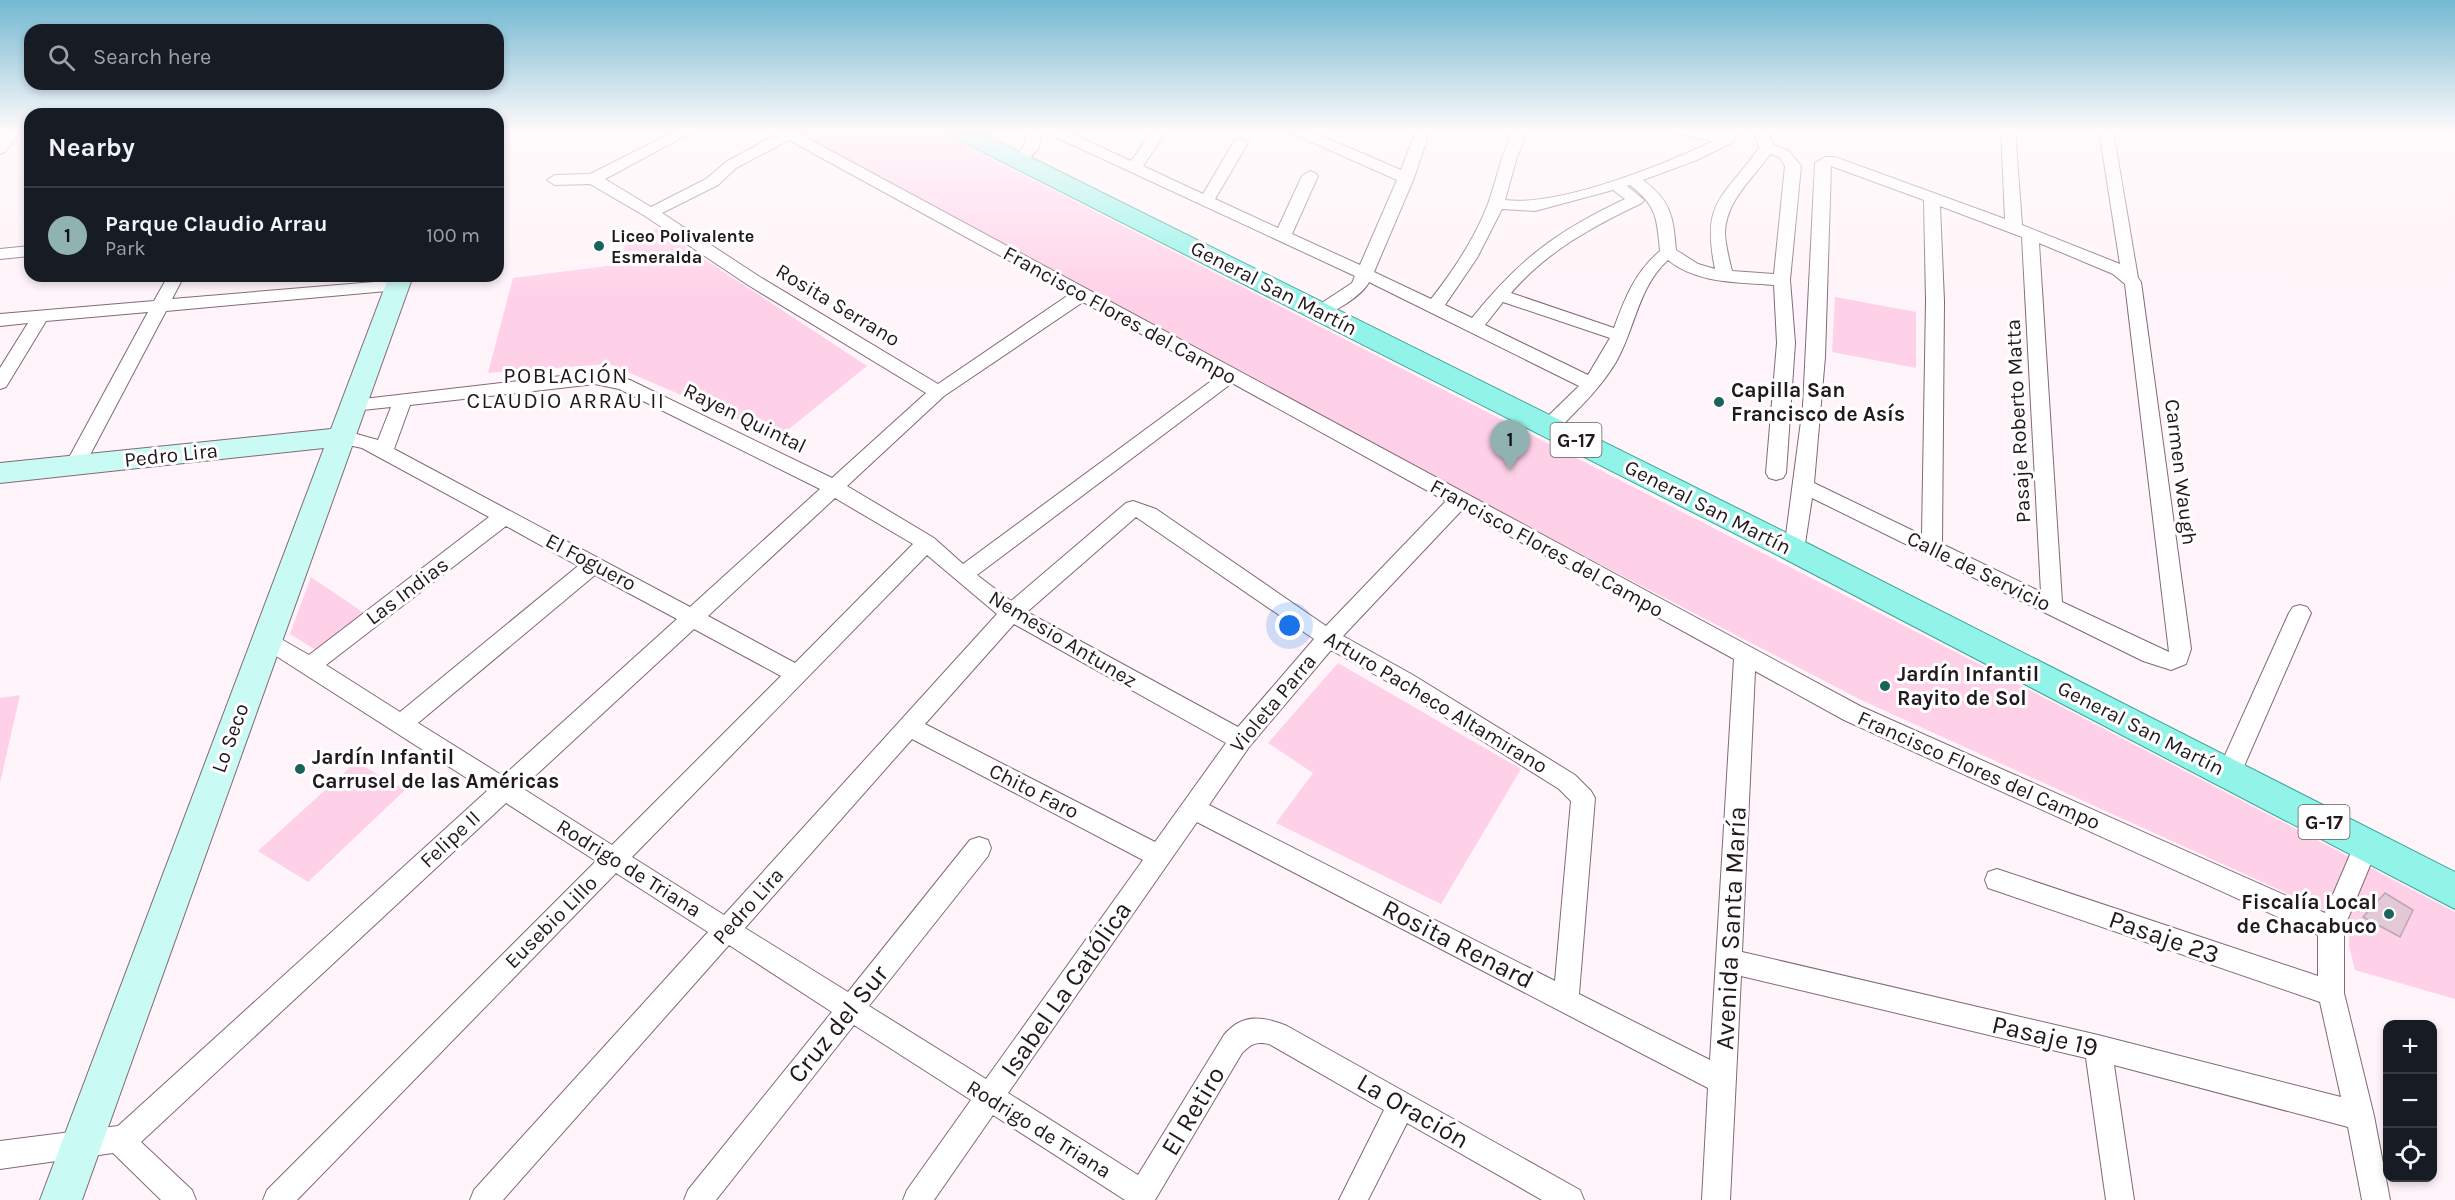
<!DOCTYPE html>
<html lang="en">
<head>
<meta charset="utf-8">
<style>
  :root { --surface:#171b24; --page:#242831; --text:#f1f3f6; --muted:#9ea1a6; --line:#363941; --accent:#90b2b0 }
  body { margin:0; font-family:Karla,sans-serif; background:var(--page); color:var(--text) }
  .controls { position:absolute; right:18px; bottom:18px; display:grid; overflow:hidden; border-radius:12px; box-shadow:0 3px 9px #0003 }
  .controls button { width:54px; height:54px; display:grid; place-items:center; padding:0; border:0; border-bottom:2px solid var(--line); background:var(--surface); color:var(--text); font:30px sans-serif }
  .you { position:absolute; left:1290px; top:626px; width:21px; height:21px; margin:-15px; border:4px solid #fff; border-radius:50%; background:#1a73e8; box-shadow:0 0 0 9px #1a73e833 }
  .badge { display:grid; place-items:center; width:39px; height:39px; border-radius:50%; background:var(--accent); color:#111; font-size:20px; font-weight:700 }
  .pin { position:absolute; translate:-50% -50px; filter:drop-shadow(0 2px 3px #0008) }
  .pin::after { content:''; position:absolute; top:32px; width:21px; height:18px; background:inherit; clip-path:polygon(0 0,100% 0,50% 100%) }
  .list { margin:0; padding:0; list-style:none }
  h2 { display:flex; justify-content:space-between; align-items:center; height:78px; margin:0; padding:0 24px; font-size:26px }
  h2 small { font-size:20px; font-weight:400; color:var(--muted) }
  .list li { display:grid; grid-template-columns:39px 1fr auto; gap:18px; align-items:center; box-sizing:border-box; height:96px; padding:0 24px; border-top:2px solid var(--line) }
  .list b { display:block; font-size:22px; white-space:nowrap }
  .list p { margin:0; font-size:20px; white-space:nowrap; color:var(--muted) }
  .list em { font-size:20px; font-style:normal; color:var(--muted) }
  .icon { flex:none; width:33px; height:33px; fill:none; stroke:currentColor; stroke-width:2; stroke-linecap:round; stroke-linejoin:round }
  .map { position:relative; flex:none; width:2455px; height:1200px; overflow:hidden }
  .search { position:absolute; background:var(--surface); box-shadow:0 3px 9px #0003; left:24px; top:24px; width:480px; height:66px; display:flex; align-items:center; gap:15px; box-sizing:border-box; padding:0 21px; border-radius:18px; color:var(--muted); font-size:22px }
  .panel { position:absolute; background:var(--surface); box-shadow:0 3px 9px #0003; left:24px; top:108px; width:480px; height:174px; border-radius:18px }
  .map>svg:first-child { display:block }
  .green { fill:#ffd1e8 }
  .building { fill:#e3c9d6; stroke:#bea4b1; stroke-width:1.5 }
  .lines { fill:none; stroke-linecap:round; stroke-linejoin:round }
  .street-casing { stroke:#816a76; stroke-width:2 }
  .secondary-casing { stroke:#816a76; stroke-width:2 }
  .primary-casing { stroke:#3ca398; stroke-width:2 }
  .street { fill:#fff; fill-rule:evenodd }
  .secondary { fill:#c9faf4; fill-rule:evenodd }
  .primary { fill:#92f4e9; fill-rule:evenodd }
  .poi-dot { fill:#19635b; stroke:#fff; stroke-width:2 }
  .labels { text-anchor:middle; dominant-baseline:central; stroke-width:6; stroke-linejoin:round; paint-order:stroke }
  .far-poi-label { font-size:18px; font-weight:bold; fill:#22191e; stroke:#fff; text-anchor:start }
  .shield { fill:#fff; stroke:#645e62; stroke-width:1.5 }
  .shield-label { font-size:20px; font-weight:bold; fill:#22191e }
  .street-label { font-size:21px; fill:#22191e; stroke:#fff }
  .poi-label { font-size:21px; font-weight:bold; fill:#22191e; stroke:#fff; text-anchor:start }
  .neighbourhood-label { font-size:22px; letter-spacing:1.5px; fill:#22191e; stroke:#fff }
  .near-street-label { font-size:26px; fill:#22191e; stroke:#fff }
</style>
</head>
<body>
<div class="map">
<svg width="2455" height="1200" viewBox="0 0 2455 1200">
  <rect width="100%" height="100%" fill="#fff4f9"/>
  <!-- green -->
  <path class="green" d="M784 130H936L2022 686 2455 912V999L2355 970 2349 946 2350 922 1859 699 1104 306Z
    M657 228 867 366 779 437 609 364 488 373 513 278 622 264 625 244Z
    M1835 297 1916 312V368L1832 352Z
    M311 577 364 613 319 652 290 634Z
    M1338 663 1521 769 1441 904 1276 823 1313 773 1268 743Z
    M20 695 0 783V698Z
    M356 762 405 790 308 882 258 851Z"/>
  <!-- building -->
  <path class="building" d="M2385 893 2413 910 2400 937 2363 917Z"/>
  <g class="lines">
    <defs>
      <path id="street" d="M7 130H21L5 152 0 154V139Z
        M678 130H696L605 179 651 207 706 179 726 162 777 134 774 130 794 131 1860 706 2325 913 2358 836 2367 833 2376 836 2379 844 2344 928V993L2374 1116 2390 1200H2362L2348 1127 2114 1065 2134 1200H2106L2086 1058 1741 976 1730 1200H1702L1708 1088 1197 822 1008 1093 1138 1175 1224 1035C1242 1013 1263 1016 1287 1026L1580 1190 1584 1200H1542L1407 1123 1368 1200H1339L1384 1110 1269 1044C1256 1041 1251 1044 1242 1053L1155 1200H1125L993 1115 934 1200H903L907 1190 971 1100 854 1025 716 1200H684L688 1190 832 1012 729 945 503 1200H470L474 1190 708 932 616 873 297 1200H263L267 1190 596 861 506 803 141 1142 192 1190 196 1200H161L113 1153 0 1169V1141L118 1126 487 791 259 645 256 639 259 633 267 631 309 655 489 517 362 448 335 442 333 437 335 432 342 430 378 440 391 407 353 411 346 409 344 405 346 401 595 372 630 380 832 478 926 393 748 285 645 216 590 184 555 185 547 180 555 175 590 174ZM789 140 1070 294 938 384 760 277 662 213 718 185 736 168ZM1083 302 1218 376 963 564 934 538 847 486 944 396ZM1232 383 1446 501 1326 626 1156 509 1133 501 1126 503 1011 601 977 575ZM595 384 619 389 820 489 690 607 394 449 410 405ZM835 498 913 544 795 663 708 616ZM1462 510 1734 659 1710 1060 1579 994 1595 798 1591 791 1575 775 1413 675 1343 636ZM1136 517 1314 639 1238 727 1027 612ZM506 526 578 566 400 712 326 665ZM927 555 997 614 724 915 632 857ZM595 575 677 619 503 776 418 723ZM1014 624 1226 743 1155 842 925 724ZM694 629 781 676 612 845 522 788ZM1331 650 1397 687 1559 789 1571 801 1555 981 1209 805 1249 747ZM1755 671 1844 720 2318 935V976L1997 869 1988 872 1985 880 1988 888 1997 891 2320 1002 2341 1097 2098 1035 1742 952ZM912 739 1143 860 986 1079 869 1006 988 856 991 848 988 840 979 837 970 840 848 992 745 928Z
        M1029 130H1043L1038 149 1025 164H1015L1012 161 1023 148Z
        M1045 130H1063L1131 161 1153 130H1167L1143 166 1203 194 1235 140H1245L1248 143 1215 199 1278 228 1302 176 1310 171 1315 173 1318 176 1292 234 1360 265 1397 180 1291 133 1289 130H1308L1401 170 1416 130H1430L1414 178 1374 272 1431 299C1454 270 1475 238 1488 204 1497 179 1501 153 1514 130H1528L1517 157 1505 200C1558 207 1664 165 1713 141L1674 133 1672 130H1701L1722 133 1724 130H1738L1733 142 1697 160 1643 180C1672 202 1673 217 1676 250L1698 264 1715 269C1701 200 1723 199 1759 148L1757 139 1750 130H1765L1774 145 1789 151 1801 166 1790 280 1795 343 1786 473 1783 478 1776 480 1769 478 1766 473 1777 343 1774 285C1739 282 1697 284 1668 260 1638 287 1635 329 1616 362 1600 389 1577 410 1556 432L1549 433 1542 432 1540 427 1542 422 1579 386 1369 282C1363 295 1327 319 1314 316L1311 312 1314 308 1352 283 1355 276 1047 133ZM1770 154 1779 157 1785 166 1774 274 1732 271C1729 259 1726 247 1725 234 1725 201 1753 179 1770 154ZM1630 185C1657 206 1657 218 1660 251 1635 272 1625 298 1614 328L1511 293C1546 252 1593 226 1642 203L1644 200 1627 186ZM1613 190 1625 199C1557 231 1518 260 1472 318L1445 305 1477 258 1502 209 1535 211ZM1503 302 1610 338 1588 375 1485 325Z
        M2001 130H2015L2022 225 2120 264 2099 130H2113L2138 278 2141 282 2191 649 2186 664 2171 670 2143 661 1812 498 1804 550 1801 555 1794 558 1787 555 1784 550 1803 406 1815 163 1825 157H1835L2005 219ZM1831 166 1924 200 1926 301 1922 535 1814 483 1825 357ZM1940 206 2022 237 2041 592 1942 544 1944 301ZM2039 243 2113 274 2125 284 2169 652 2062 602Z
        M30 246V256L0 259V249Z
        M168 276H184L172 299 398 280 404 281 406 285 404 289 398 290 166 311 82 470 75 472 68 470 65 465 148 312 46 321 6 387 0 389V368L28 323 0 326V314L154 301Z
        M2300 605 2307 607 2311 613 2241 773 2237 780 2229 783 2221 780 2217 773 2289 613 2293 607Z"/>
      <path id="secondary" d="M389 276H413L82 1200H40L324 448 0 483V463L331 429Z"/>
      <path id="primary" d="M946 130H976L1805 542 2455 872V909L1783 558 950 135Z"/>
    </defs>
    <!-- street casing -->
    <use href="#street" class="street-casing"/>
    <!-- secondary casing -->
    <use href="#secondary" class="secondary-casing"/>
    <!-- primary casing -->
    <use href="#primary" class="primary-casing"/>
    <!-- street -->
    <use href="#street" class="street"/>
    <!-- secondary -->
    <use href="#secondary" class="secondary"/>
    <!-- primary -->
    <use href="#primary" class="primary"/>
  </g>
  <!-- sky -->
  <linearGradient id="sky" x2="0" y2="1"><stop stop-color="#73b8d2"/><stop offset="0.44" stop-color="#fffafc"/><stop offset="1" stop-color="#fffafc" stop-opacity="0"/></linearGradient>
  <rect width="2455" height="298" fill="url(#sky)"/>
  <!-- markers -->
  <g class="poi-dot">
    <circle cx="599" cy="246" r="6"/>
    <circle cx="1719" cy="402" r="6"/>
    <circle cx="1885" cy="686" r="6"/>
    <circle cx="300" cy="769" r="6"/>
    <circle cx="2389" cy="914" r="6"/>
  </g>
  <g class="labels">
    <!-- far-poi labels -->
    <g class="far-poi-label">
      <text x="611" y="236">Liceo Polivalente<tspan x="611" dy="21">Esmeralda</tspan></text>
    </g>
    <!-- shield labels -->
    <g class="shield">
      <rect x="1550.5" y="423" width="51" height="34" rx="4.5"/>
      <rect x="2298.5" y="805" width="51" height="34" rx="4.5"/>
    </g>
    <g class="shield-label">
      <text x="1576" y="440">G-17</text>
      <text x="2324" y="822">G-17</text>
    </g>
    <!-- street labels -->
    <g class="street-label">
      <text transform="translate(1274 288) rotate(27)">General San Martín</text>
      <text transform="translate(838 305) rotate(31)">Rosita Serrano</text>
      <text transform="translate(1120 315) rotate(29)">Francisco Flores del Campo</text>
      <text transform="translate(745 418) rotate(26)">Rayen Quintal</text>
      <text transform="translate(2018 421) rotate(-93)">Pasaje Roberto Matta</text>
      <text transform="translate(171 455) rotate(-6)">Pedro Lira</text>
      <text transform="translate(2181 472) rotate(83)">Carmen Waugh</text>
      <text transform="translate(1708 507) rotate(27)">General San Martín</text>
      <text transform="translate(1547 548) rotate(29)">Francisco Flores del Campo</text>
      <text transform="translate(591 562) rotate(28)">El Foguero</text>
      <text transform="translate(1979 571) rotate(26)">Calle de Servicio</text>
      <text transform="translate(407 591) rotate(-37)">Las Indias</text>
      <text transform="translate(1063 639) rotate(31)">Nemesio Antunez</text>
      <text transform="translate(1436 702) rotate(31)">Arturo Pacheco Altamirano</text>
      <text transform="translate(1273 703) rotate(-50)">Violeta Parra</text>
      <text transform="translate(2141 728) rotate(27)">General San Martín</text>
      <text transform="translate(230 738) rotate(-70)">Lo Seco</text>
      <text transform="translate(1979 770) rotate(24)">Francisco Flores del Campo</text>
      <text transform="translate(1034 791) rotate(27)">Chito Faro</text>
      <text transform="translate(450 839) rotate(-43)">Felipe II</text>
      <text transform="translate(629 868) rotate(32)">Rodrigo de Triana</text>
      <text transform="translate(748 906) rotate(-48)">Pedro Lira</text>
      <text transform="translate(551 922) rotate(-45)">Eusebio Lillo</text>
      <text transform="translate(1039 1129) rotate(32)">Rodrigo de Triana</text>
    </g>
    <!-- poi labels -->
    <g class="poi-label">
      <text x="1731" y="390">Capilla San<tspan x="1731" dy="24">Francisco de Asís</tspan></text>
      <text x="1897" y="674">Jardín Infantil<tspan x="1897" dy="24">Rayito de Sol</tspan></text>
      <text x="312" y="757">Jardín Infantil<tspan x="312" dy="24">Carrusel de las Américas</tspan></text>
      <text x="2377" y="902" text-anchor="end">Fiscalía Local<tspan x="2377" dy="24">de Chacabuco</tspan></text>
    </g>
    <!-- neighbourhood labels -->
    <g class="neighbourhood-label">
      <text x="566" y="376">POBLACIÓN<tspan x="566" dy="25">CLAUDIO ARRAU II</tspan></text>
    </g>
    <!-- near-street labels -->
    <g class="near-street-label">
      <text transform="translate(1731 928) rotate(-87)">Avenida Santa María</text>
      <text transform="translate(2164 937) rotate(19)">Pasaje 23</text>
      <text transform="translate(1458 944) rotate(27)">Rosita Renard</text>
      <text transform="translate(1066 989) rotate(-55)">Isabel La Católica</text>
      <text transform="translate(838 1024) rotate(-51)">Cruz del Sur</text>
      <text transform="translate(2045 1036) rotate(13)">Pasaje 19</text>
      <text transform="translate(1193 1111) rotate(-59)">El Retiro</text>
      <text transform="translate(1413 1111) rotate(30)">La Oración</text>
    </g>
  </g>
</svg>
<div class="controls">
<button>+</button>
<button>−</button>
<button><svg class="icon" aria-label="locate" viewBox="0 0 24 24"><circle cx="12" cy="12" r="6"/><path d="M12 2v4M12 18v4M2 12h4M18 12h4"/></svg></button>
</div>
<div class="you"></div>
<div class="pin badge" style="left:1510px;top:470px">1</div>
<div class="search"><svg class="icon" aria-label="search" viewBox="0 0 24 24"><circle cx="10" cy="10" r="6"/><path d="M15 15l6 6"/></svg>Search here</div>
<section class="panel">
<h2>Nearby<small></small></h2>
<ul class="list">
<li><span class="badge">1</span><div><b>Parque Claudio Arrau</b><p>Park</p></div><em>100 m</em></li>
</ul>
</section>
</div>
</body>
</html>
